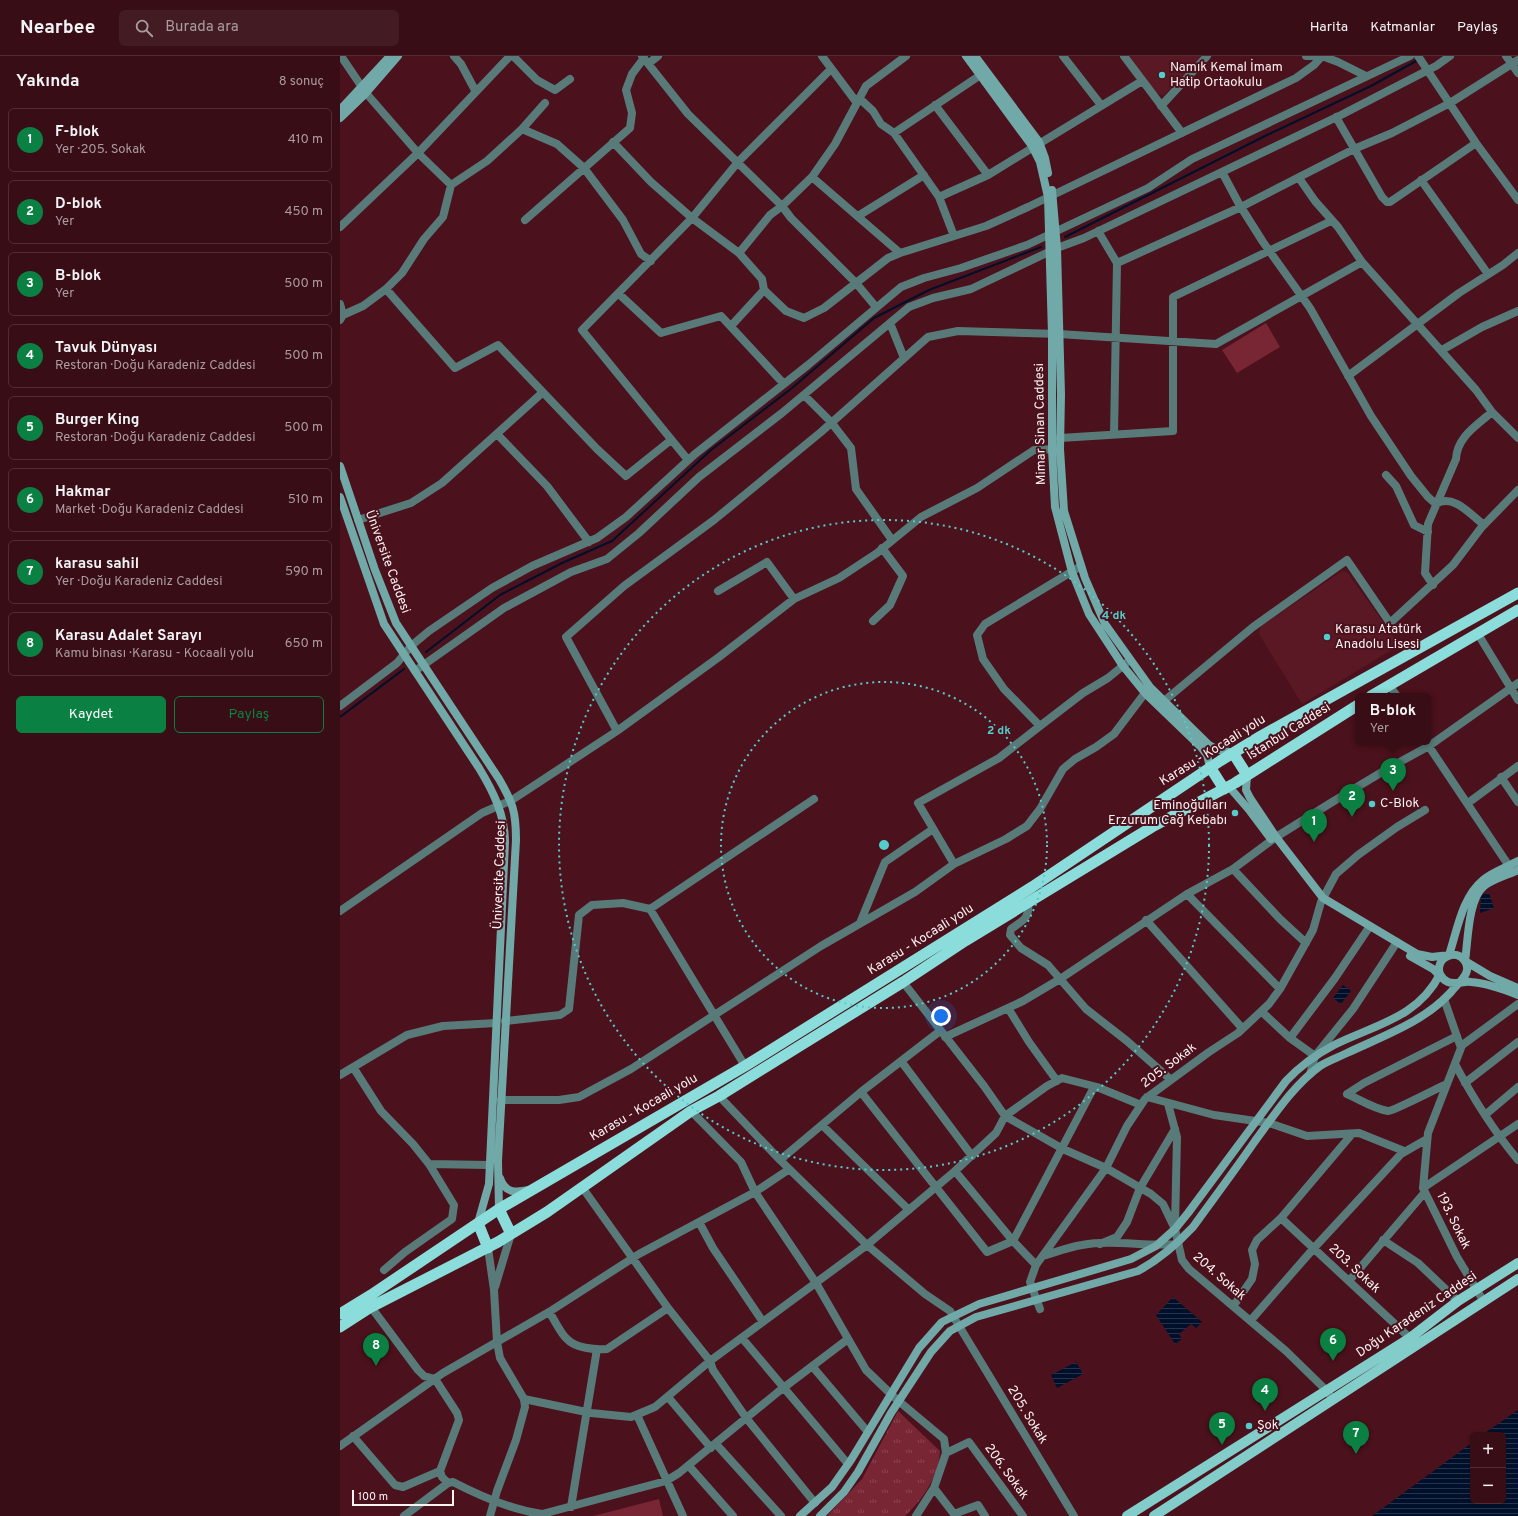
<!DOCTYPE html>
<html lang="tr">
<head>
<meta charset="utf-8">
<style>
  :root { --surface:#380d15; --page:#431b22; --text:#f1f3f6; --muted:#ab9ca0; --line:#522d34; --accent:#0b8043 }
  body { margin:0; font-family:Overpass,sans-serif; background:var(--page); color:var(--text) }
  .controls { position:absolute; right:12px; bottom:12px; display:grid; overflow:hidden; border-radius:6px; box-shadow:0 1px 3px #0004 }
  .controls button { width:36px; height:36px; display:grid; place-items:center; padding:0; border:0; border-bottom:1px solid var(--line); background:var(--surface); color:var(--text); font:20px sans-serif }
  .scale { position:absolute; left:12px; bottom:10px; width:102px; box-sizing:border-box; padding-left:4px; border:2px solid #faf2f3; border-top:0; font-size:11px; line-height:14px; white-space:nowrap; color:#faf2f3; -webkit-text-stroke:3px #4b111c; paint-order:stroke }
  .you { position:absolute; left:601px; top:960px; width:14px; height:14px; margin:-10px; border:3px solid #fff; border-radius:50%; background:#1a73e8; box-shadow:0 0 0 6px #1a73e833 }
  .badge { display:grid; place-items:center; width:26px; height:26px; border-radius:50%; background:var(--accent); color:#fff; font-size:13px; font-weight:700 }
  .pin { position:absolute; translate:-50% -33px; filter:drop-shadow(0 1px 2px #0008) }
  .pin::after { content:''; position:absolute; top:21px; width:14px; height:12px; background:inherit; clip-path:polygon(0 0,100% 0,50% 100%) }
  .popup { position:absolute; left:1015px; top:637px; width:76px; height:52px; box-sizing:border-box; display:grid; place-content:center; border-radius:6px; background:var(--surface); filter:drop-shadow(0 1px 3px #0005); font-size:13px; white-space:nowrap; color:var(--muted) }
  .popup b { font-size:15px; color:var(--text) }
  .popup::after { content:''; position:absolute; left:50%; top:100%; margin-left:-8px; border:8px solid transparent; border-top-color:var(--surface) }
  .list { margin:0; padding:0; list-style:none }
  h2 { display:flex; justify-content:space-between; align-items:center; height:52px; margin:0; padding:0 16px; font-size:17px }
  h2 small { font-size:13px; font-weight:400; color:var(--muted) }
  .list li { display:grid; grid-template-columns:26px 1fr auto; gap:12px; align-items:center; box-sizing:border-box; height:64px; margin:0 8px 8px; padding:0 8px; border:1px solid var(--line); border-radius:6px }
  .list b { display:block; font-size:15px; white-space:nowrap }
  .list p { margin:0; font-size:13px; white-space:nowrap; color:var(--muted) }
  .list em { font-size:13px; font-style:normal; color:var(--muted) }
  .actions { display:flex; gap:8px; padding:12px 16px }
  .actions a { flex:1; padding:9px 0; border:1px solid var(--accent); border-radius:6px; text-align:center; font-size:14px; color:var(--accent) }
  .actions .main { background:var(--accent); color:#fff }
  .icon { flex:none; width:22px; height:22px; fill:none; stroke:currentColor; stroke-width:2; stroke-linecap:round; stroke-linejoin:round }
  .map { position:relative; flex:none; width:1178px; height:1460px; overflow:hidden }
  header { display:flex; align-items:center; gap:24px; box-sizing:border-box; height:56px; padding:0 20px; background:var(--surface); border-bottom:1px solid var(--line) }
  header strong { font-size:19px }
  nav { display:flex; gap:22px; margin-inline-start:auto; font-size:14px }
  .search { width:280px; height:36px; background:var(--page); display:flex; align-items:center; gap:10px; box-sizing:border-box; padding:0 14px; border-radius:6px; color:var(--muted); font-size:15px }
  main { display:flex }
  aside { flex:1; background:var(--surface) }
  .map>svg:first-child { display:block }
  .built { fill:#5a1824 }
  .park { fill:url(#park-tufts) }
  .garden { fill:#782534 }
  .water { fill:url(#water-rules) }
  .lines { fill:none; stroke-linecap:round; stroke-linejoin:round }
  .stream { stroke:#00102b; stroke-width:2 }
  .minor { stroke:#587b79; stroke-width:8 }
  .tertiary { stroke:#587b79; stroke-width:8 }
  .secondary { stroke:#70a9a7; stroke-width:8 }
  .primary { stroke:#82cdca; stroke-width:10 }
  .trunk { stroke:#8addda; stroke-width:11 }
  .ring { fill:none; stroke:#53cdcb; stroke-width:2; stroke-dasharray:2 4 }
  .poi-dot { fill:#53cdcb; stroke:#4b111c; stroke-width:1.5 }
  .labels { text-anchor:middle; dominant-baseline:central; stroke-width:4; stroke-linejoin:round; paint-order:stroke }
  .poi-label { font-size:13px; fill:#faf2f3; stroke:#4b111c; text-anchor:start }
  .street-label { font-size:13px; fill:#faf2f3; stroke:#4b111c }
  .centre { fill:#53cdcb; stroke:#4b111c; stroke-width:2 }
  .ring-label { font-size:12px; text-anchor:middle; font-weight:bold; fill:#53cdcb; stroke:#4b111c; stroke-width:4; stroke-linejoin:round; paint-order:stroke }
</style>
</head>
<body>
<header>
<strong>Nearbee</strong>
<div class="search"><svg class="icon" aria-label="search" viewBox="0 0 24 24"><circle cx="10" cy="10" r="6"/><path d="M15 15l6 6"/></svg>Burada ara</div>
<nav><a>Harita</a><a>Katmanlar</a><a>Paylaş</a></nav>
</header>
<main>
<aside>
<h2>Yakında<small>8 sonuç</small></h2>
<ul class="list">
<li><span class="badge">1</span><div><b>F-blok</b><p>Yer · 205. Sokak</p></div><em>410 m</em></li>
<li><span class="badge">2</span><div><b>D-blok</b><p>Yer</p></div><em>450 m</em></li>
<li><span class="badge">3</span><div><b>B-blok</b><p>Yer</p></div><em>500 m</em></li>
<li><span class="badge">4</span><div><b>Tavuk Dünyası</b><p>Restoran · Doğu Karadeniz Caddesi</p></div><em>500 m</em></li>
<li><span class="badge">5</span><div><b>Burger King</b><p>Restoran · Doğu Karadeniz Caddesi</p></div><em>500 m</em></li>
<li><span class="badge">6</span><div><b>Hakmar</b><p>Market · Doğu Karadeniz Caddesi</p></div><em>510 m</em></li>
<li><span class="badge">7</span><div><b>karasu sahil</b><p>Yer · Doğu Karadeniz Caddesi</p></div><em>590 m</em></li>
<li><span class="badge">8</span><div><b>Karasu Adalet Sarayı</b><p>Kamu binası · Karasu - Kocaali yolu</p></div><em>650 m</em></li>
</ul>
<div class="actions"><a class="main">Kaydet</a><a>Paylaş</a></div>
</aside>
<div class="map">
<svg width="1178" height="1460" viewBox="0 0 1178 1460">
  <defs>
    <pattern id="park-tufts" width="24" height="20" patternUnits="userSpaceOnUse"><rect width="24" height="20" fill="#782534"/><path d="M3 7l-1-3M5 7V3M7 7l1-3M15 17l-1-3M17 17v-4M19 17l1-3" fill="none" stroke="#8c4552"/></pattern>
    <pattern id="water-rules" width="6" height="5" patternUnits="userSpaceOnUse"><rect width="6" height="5" fill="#00102b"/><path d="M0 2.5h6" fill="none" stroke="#26334a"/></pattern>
  </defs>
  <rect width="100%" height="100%" fill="#4b111c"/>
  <!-- built -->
  <path class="built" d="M788 0H861L824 39 816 38Z
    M1002 515 1007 516 1056 584 1055 592 962 648 919 578 920 571Z"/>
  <!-- park -->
  <path class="park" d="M558 1355 600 1395C599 1419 583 1444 565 1460H487L522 1423Z"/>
  <!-- garden -->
  <path class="garden" d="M926 267 940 291 897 317 882 294Z
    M319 1443 323 1460H253Z"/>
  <!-- water -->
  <path class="water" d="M1149 837 1154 852 1140 857 1141 839Z
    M1003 929 1011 935 1001 948 993 942Z
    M833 1241 862 1266 856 1272 851 1268 839 1278 842 1283 835 1288 816 1259Z
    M736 1306 743 1318 717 1332 711 1319Z
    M1178 1354V1460H1032L1133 1386V1445H1163V1379H1142Z"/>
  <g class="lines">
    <!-- stream -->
    <path class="stream" d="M725 181 927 79 1031 30 1078 4
      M86 596 160 539 222 507 272 485 371 394 452 332 534 262 589 234 701 191
      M0 661 64 613"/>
    <!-- minor -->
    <path class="minor" d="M114 0 121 8 136 36
      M173 0 197 24 215 34 230 23
      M302 0 348 58 442 150 472 121 495 88 526 30 566 0
      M482 0 517 47
      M723 0 761 49
      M784 0 842 77
      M966 0H982L998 6 1026 20
      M1078 0 1136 87 1178 144
      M1166 0 1178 17
      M309 7 318 0
      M519 42 533 55 541 68 554 77 645 16
      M595 49 648 119
      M821 50 867 0
      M996 61 1042 141 1047 146H1050L1136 87
      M182 73 217 88 244 112 283 164 301 198 311 205
      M554 77 599 141 614 180
      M273 86 311 126 352 162 399 197
      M882 116 899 148 923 186 970 252 1031 360 1071 420 1088 441 1096 448C1113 437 1131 459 1144 469
      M472 121 560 197
      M959 122 975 145 998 171 1022 206 1136 334 1152 356 1178 382
      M1081 124 1148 218
      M111 129 147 105 182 73 205 47
      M599 141 648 119 802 25
      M518 160 584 119
      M185 164 290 72 292 57 286 34 292 18 304 2
      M0 171 78 97 170 0
      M758 175 777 207 774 378
      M777 207 901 151 1014 93 1052 77 1110 47 1178 4
      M46 233 115 312 158 289 257 393 286 420 331 384
      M424 234 446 255 464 262 484 252 548 202 560 197 646 170 688 151 956 22 974 9 982 0
      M279 238 321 277 381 260 444 328
      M0 248 3 259
      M0 264 3 259 23 250 46 233 62 217 84 183 103 161 111 129 78 97 26 37 1 0
      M550 267 564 302
      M391 270 424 234 422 223 399 197 430 159 442 150 451 162 516 227 536 251
      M1102 294 1142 271 1178 255
      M1008 320 1119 237 1163 209 1178 197
      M464 339 491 366 511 392 516 433 552 484
      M157 378 207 430 249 486
      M720 382 833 375V241L991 165
      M348 404 242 274 352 162 398 106 491 13
      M1046 419 1056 430 1074 469 1088 476
      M18 464 71 447 102 427 202 337
      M741 510 645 568 637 579 643 603 664 633 700 670 743 637 768 622 790 604
      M1093 529 1085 517 1088 468 1116 403C1117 381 1136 370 1152 356
      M378 535 427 506 454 543
      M533 565 550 549 563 520 542 492
      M1138 578 1178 644
      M75 615 164 552 231 516 267 503 299 477 359 421 442 357 569 251 593 242 631 233 717 192 744 182 1001 59 1096 10 1110 0
      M1049 629 1057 640
      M824 645 913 571 1007 504 1050 567 1113 509 1141 472 1178 434
      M0 650 57 607 71 590 89 575 152 532 192 510 257 482 286 461 355 398 468 309 561 231 584 222 621 212 687 189 808 132 852 103 1070 0
      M277 675 226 581 284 530 374 464 481 376 588 281 618 275 719 278 876 288 1022 206
      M1086 686 1169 810
      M1161 721 1178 746
      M1128 747 1178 710
      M614 808 578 747 659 702 700 670
      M893 813 940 863 966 887
      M847 838 940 933
      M688 848C690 862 682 865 671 873L670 879 681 892 708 909 746 953 787 985 830 1023
      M0 855 142 757 172 744 277 675 379 601 454 543 499 522 537 497 581 461 637 432 694 394 718 393
      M806 864 902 972
      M520 867 545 806 593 773
      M563 926 644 1030 665 1060 723 1093 766 1112 811 1138 823 1148 835 1173 842 1204 849 1213 946 1295 987 1335 993 1343
      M668 952 689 986 717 1025
      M922 956 950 982 975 1000
      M165 965 220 959 229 953 239 859 252 849 283 847 310 853
      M600 975 521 1036 440 1104 527 1189 585 1238 610 1255 734 1460
      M605 981 683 945 720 923 847 838 893 813 936 781 989 748 1047 713 1089 690 1178 627
      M950 982 995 922 1030 870
      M1121 990 1178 948
      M561 1005 632 1100
      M1115 1008C1133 1042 1153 1074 1178 1104
      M405 1010 310 853 474 743
      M13 1011 41 1055 73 1088 89 1108 114 1149 112 1163 65 1196 44 1214
      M970 1018 975 1000 1013 953 1057 886
      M0 1019 67 979 103 970 156 967
      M1125 1027 1178 986
      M754 1031 673 1185 615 1115 656 1077 665 1060 707 1030 722 1022 757 1031 801 1049
      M521 1036 647 1196 673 1185 696 1209
      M1007 1038 1024 1027 1117 980
      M1007 1038C1019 1043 1034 1053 1048 1055 1054 1055 1097 1032 1107 1028
      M379 1040 440 1104
      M807 1041 874 1059 929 1067 967 1080 1019 1077 1064 1095
      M161 1044H219L239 1041 291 1013 481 890 575 836 614 808 666 783 687 770 700 753 723 713 735 703 756 691 774 678 808 633
      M828 1048 837 1081 835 1170
      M351 1055 401 1106 415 1136 448 1114
      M1145 1059 1178 1031
      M482 1069 569 1154
      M89 1108 149 1109
      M242 1131 328 1252 370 1305 373 1314 407 1363 475 1447
      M1083 1132 1088 1077 1121 992 1104 943
      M941 1162 1070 1282
      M359 1166 373 1192 423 1266
      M1043 1184 1078 1207 1118 1245
      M760 1188 777 1181 787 1166 800 1132 835 1073
      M703 1200C716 1196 729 1191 742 1189 773 1183 806 1191 838 1188
      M1009 1225 1085 1136
      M1144 1246 1117 1201 1083 1132 1178 1068
      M894 1249 912 1223 915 1208 912 1194 917 1184 941 1162 1012 1078
      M31 1251 78 1314 84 1320 95 1323 117 1357 119 1364 100 1415 102 1421 108 1427
      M700 1253 690 1226 696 1209 766 1112 787 1070 805 1043 869 996 898 977 929 948 940 933 973 874 981 846 996 818 1018 799 1057 771 1085 754
      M209 1256C215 1264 220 1277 227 1283 235 1292 255 1294 267 1293L328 1252
      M911 1264 974 1192 1061 1098 1087 1083
      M402 1282 508 1408
      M472 1310 527 1375
      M328 1341 371 1392
      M184 1343 251 1357 291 1361 315 1351 370 1305 527 1189 615 1115
      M297 1359 343 1460
      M13 1380 55 1429 63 1431 100 1415
      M376 1388 441 1460
      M0 1390 103 1317 209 1256 299 1198 415 1136 476 1227 526 1314 555 1342 604 1383 606 1397 594 1432 576 1460
      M606 1397 629 1386 683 1460
      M349 1410 393 1460
      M594 1432 614 1458 638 1449 645 1460
      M231 1451 257 1293
      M64 1460 108 1427 113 1426C140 1440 172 1454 202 1458L326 1425 339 1417 438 1336 508 1283"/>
    <!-- tertiary -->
    <path class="tertiary" d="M148 1192 154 1234 157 1286 160 1302 184 1343 185 1351 176 1384 157 1435 150 1460
      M155 1231 171 1178"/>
    <!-- secondary -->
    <path class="secondary" d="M626 0 692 90 700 106 708 141 712 278V393L715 451 732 516 749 558 783 610 805 637 861 691 867 699 870 711
      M635 0 699 86 705 102 708 117
      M0 54 50 0
      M0 62 26 37 58 0
      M712 134 717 192 721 338 720 393 724 455 745 522 765 568 810 631 869 689 876 693 893 697
      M0 410 35 514 56 567 159 723C173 747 176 756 176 784L158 1105 159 1153
      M0 441 44 568 139 712C153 735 165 759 165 786L149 1128 138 1167
      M907 719 906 734 910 742 936 781 983 842 1077 898 1092 901 1109 899C1117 875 1122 841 1143 824 1152 816 1167 811 1178 805
      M884 733H891L910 755 931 783
      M1178 814C1168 819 1153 823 1144 830 1128 843 1128 885 1125 905L1150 920 1178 932
      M1070 900 1093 913 1101 921
      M160 1122C165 1137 175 1137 189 1134
      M460 1460 492 1431 511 1404 579 1292 602 1266 639 1248 791 1203 816 1190 835 1173 848 1157 946 1025C960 1010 975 999 994 989 1034 969 1078 962 1100 918
      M480 1460 504 1436 518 1416 551 1357 591 1296 610 1275 636 1261 798 1215C820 1203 836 1189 853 1171 874 1142 895 1114 915 1085 935 1058 953 1030 980 1010 988 1005 999 1001 1007 997 1043 980 1084 966 1111 936 1118 927 1134 916 1124 904 1121 900 1116 898 1111 899 1106 900 1101 904 1100 908 1097 915 1101 923 1108 926 1115 929 1124 925 1131 926 1147 927 1163 933 1178 939"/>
    <!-- primary -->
    <path class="primary" d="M787 1460 1070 1282 1118 1245 1178 1207
      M814 1460 1178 1223"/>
    <!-- trunk -->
    <path class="trunk" d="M1031 640 1178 554
      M893 697 907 719
      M870 711 884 733
      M159 1153 171 1178
      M138 1167 148 1192
      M0 1258 31 1239 159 1153 405 1010 692 831 880 705 921 680 1178 537
      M0 1271 31 1251 158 1186 207 1156 351 1055 379 1040 563 926 625 885 812 771 895 727 1018 649"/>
  </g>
  <!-- distance rings -->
  <g class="ring">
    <circle cx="544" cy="789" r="163"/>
    <circle cx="544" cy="789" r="325"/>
  </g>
  <!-- markers -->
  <g class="poi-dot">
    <circle cx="822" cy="19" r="4"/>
    <circle cx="987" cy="581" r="4"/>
    <circle cx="1032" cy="748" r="4"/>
    <circle cx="895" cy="757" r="4"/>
    <circle cx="909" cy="1370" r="4"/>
  </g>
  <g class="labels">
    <!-- poi labels -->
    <g class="poi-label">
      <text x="830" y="12">Namık Kemal İmam<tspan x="830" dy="15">Hatip Ortaokulu</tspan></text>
      <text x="995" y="574">Karasu Atatürk<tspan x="995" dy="15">Anadolu Lisesi</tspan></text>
      <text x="1040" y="748">C-Blok</text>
      <text x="887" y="750" text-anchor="end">Eminoğulları<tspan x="887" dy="15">Erzurum Cağ Kebabı</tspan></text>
      <text x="917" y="1370">Şok</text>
    </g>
    <!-- street labels -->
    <g class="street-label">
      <text transform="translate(701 368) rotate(-91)">Mimar Sinan Caddesi</text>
      <text transform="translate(47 506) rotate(70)">Üniversite Caddesi</text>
      <text transform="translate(949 676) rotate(-32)">İstanbul Caddesi</text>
      <text transform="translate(873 695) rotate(-32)">Karasu - Kocaali yolu</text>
      <text transform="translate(160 819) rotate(-88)">Üniversite Caddesi</text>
      <text transform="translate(581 884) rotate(-32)">Karasu - Kocaali yolu</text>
      <text transform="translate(829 1010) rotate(-37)">205. Sokak</text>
      <text transform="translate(304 1052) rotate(-30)">Karasu - Kocaali yolu</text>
      <text transform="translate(1113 1165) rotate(64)">193. Sokak</text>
      <text transform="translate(1014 1213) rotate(43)">203. Sokak</text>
      <text transform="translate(879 1221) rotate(41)">204. Sokak</text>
      <text transform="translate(1077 1259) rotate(-34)">Doğu Karadeniz Caddesi</text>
      <text transform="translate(687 1359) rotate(59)">205. Sokak</text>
      <text transform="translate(666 1416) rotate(54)">206. Sokak</text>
    </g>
  </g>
  <circle cx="544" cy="789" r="6" class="centre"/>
  <g class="ring-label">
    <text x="774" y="563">4 dk</text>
    <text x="659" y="678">2 dk</text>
  </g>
</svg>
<div class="controls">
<button>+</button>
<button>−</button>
</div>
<div class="scale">100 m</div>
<div class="you"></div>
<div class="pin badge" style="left:974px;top:786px">1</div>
<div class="pin badge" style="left:1012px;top:761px">2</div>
<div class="pin badge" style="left:1053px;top:735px">3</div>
<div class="popup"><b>B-blok</b>Yer</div>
<div class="pin badge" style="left:925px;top:1355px">4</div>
<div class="pin badge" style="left:882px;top:1389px">5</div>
<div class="pin badge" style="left:993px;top:1305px">6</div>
<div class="pin badge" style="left:1016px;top:1398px">7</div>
<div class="pin badge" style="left:36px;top:1310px">8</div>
</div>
</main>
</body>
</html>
